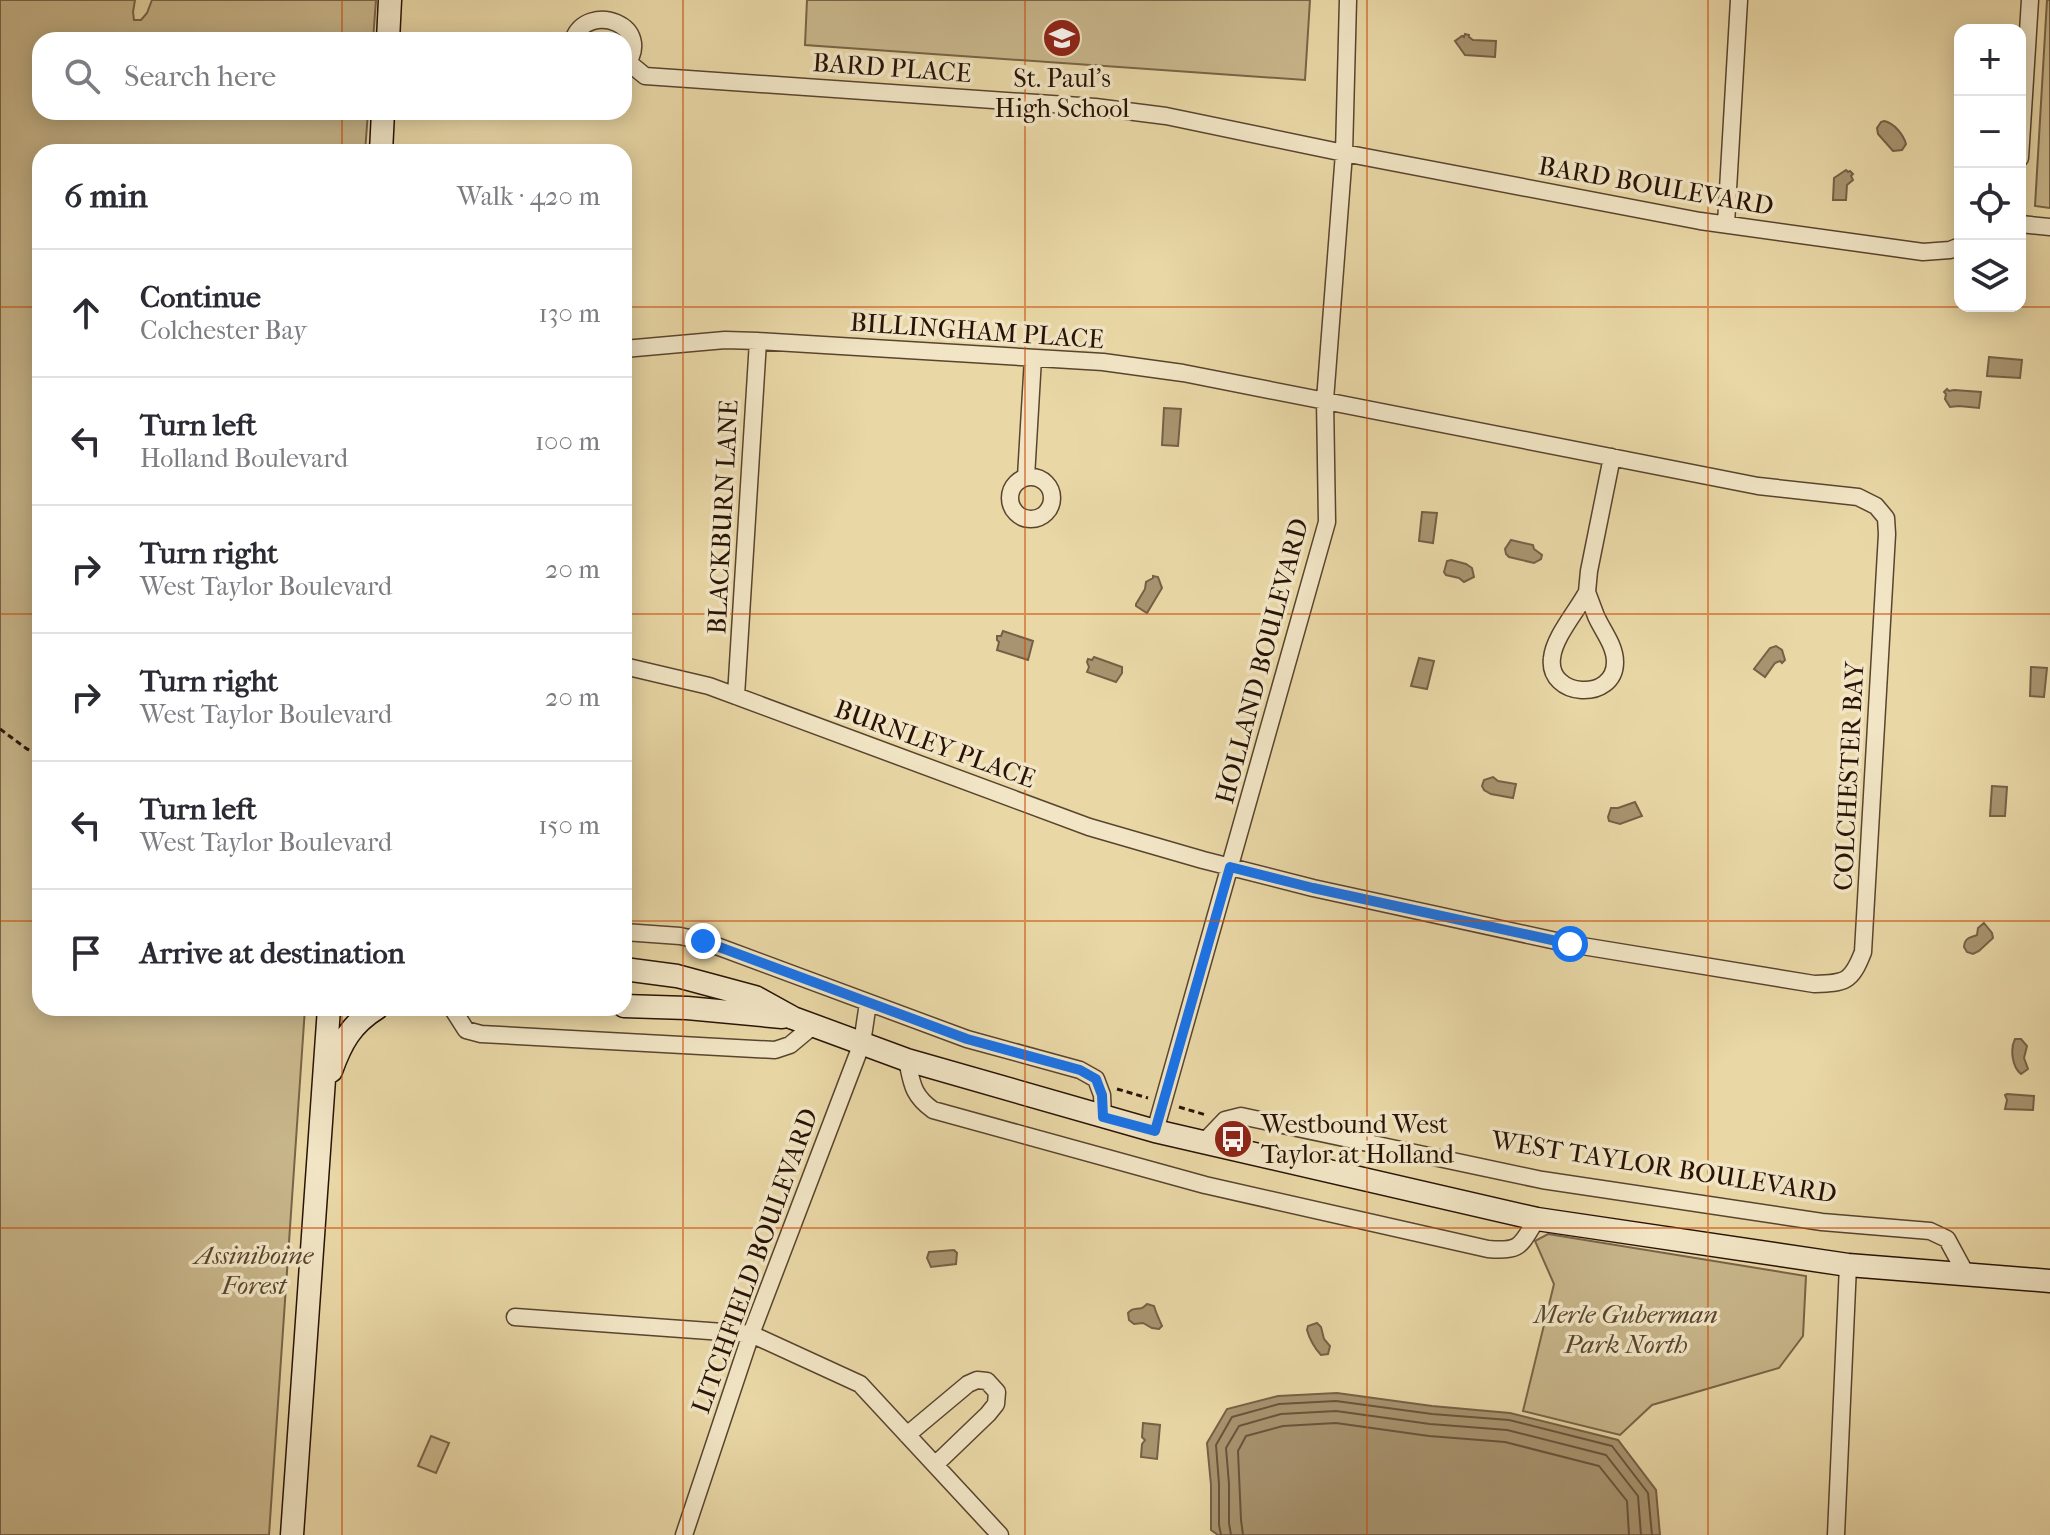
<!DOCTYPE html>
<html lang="en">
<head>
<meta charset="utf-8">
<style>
  :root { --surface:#fff; --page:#f7f7f7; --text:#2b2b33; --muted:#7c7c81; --line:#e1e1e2 }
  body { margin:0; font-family:"IM FELL French Canon",serif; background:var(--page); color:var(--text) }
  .controls { position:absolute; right:24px; top:24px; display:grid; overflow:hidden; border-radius:16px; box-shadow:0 4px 20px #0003 }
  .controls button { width:72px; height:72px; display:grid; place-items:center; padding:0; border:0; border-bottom:2px solid var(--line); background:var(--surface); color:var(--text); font:40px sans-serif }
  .stop { position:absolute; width:24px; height:24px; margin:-18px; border:6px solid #1a73e8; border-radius:50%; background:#fff }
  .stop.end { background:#1a73e8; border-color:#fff; box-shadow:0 2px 8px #0008 }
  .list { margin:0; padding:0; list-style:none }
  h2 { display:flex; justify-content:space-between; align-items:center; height:104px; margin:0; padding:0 32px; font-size:34px }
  h2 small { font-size:26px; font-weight:400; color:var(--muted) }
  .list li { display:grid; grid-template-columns:52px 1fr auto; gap:24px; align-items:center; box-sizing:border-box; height:128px; padding:0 32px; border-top:2px solid var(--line) }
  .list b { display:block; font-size:30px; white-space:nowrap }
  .list p { margin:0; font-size:26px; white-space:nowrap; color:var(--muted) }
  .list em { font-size:26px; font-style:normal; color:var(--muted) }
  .icon { flex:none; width:44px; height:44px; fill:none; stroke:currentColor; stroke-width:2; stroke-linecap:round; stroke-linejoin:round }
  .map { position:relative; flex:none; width:2050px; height:1535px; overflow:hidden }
  .search { position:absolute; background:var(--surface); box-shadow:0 4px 20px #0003; left:32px; top:32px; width:600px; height:88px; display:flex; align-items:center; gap:20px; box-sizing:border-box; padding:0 28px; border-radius:24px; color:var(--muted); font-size:30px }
  .panel { position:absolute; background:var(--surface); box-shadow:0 4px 20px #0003; left:32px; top:144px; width:600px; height:872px; border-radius:24px }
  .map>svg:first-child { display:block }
  .green { fill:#c8b68b; stroke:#786448; stroke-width:2 }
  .water { fill:#a89470; stroke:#756046; stroke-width:2 }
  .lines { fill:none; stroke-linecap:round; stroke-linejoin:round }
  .shore { stroke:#68543b; stroke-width:2 }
  .street-casing { stroke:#59442e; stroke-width:19 }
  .secondary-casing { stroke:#291306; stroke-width:25 }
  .path { stroke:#291306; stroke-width:3; stroke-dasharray:6 4; stroke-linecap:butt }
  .street { stroke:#f1e5c5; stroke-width:16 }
  .secondary { stroke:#f1e5c5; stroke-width:22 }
  .route { stroke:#1a73e8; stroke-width:10 }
  .grid { fill:none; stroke:#cb4e0b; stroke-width:2; stroke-opacity:0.55 }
  .labels { text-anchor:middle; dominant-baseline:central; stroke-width:7; stroke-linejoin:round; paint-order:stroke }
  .street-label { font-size:26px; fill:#291306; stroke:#f1e5c5 }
  .poi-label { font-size:26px; fill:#291306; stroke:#f1e5c5 }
  .park-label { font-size:26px; font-style:italic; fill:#59442e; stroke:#f1e5c5 }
</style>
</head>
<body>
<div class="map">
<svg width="2050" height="1535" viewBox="0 0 2050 1535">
  <rect width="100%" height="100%" fill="#e9d7a6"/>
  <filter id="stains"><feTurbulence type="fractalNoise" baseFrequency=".0025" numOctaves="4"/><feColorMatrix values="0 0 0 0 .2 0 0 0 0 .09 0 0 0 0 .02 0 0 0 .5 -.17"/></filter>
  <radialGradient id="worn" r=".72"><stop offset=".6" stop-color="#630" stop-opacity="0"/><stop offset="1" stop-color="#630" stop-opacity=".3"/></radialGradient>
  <!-- green -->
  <path class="green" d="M0 0H135L133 12 134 20H141L147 13 152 0H376L373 40H40V112H368L365 152H40V1008H305L269 1535H0Z
    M807 0H1310L1305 80 805 45Z
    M2047 0H2050V208L2035 206Z
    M1548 1234 1806 1276 1803 1336 1779 1368 1652 1405 1620 1435 1523 1411 1554 1284 1535 1241Z
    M431 1436 449 1443 436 1473 418 1466Z"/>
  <!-- water -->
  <path class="water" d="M1465 34 1469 35V37L1473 40 1496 41 1495 57 1465 55 1455 41 1462 36 1464 37Z
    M1884 121C1894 123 1903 134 1906 144L1902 150 1893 151 1878 134 1877 128 1881 122Z
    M1846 170 1848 172 1850 171 1853 174 1851 176 1853 180 1847 185 1846 200H1833L1834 178Z
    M1989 357 2022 360 2020 378 1987 376Z
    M1947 389 1949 391 1954 390 1981 392 1979 408 1959 406 1950 407 1945 399 1946 394 1944 392Z
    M1164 408 1181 409 1178 446 1162 445Z
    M1422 512 1437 513 1433 543 1419 541Z
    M1511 540 1533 545 1534 549 1542 555 1541 559 1534 563 1509 557 1506 554 1505 549Z
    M1451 560 1466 564 1472 568 1474 577 1464 582 1459 578 1446 575 1444 572 1447 561Z
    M1153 576 1158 577 1162 588 1147 613 1136 606V604L1145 589 1146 582 1153 578Z
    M1003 631 1033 641 1028 660 997 650 999 642 997 640V636H1001Z
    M1776 646 1782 650 1785 660 1782 663 1780 661 1775 663 1765 677 1754 669 1770 648Z
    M1094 657 1122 667V673L1116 682 1087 672 1089 667 1087 662 1088 659 1092 660Z
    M1419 658 1434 661 1427 689 1411 686Z
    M2031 667 2047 668 2044 697 2030 696Z
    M1493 777 1498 781 1516 784 1513 798 1491 794 1484 790 1482 786 1484 780Z
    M1992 786 2007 787 2005 816H1990Z
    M1635 802 1642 816 1620 824 1609 821 1608 817 1611 808H1618Z
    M1984 923 1992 933 1993 938 1979 951 1973 954 1967 952 1964 947C1965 937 1970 938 1977 935L1978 928Z
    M2015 1039H2021L2027 1046 2024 1058 2028 1069 2021 1074C2012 1067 2010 1049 2015 1039Z
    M2007 1094 2034 1096 2033 1110 2005 1109 2007 1100 2005 1095Z
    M954 1250 957 1253 956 1264 931 1267 927 1258 929 1252Z
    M1147 1304 1154 1306C1156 1313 1159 1319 1162 1326L1159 1329 1152 1328 1143 1323 1134 1324 1129 1320 1128 1313C1133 1307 1136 1310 1142 1308 1144 1307 1146 1305 1147 1304Z
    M1317 1323 1321 1327 1324 1339 1330 1346 1328 1354 1321 1355C1315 1349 1309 1338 1307 1330L1308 1326Z
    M1337 1393 1432 1406 1510 1413 1618 1440 1656 1490 1660 1535H1218L1211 1530V1485L1207 1443 1227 1409 1278 1396Z
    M1143 1423 1160 1425 1157 1459 1141 1457 1142 1444 1145 1440 1142 1437Z"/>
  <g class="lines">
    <!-- shore -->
    <path class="shore" d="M1221 1535 1219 1525V1484L1216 1445 1232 1417 1279 1404 1336 1401 1432 1414 1509 1420 1612 1446 1648 1493 1652 1535
      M1231 1535 1229 1523V1484L1226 1448 1239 1426 1281 1414 1336 1411 1430 1424 1507 1430 1606 1455 1638 1496 1641 1535
      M1243 1535 1241 1520 1238 1451 1246 1436 1283 1426 1336 1423 1429 1436 1505 1442 1599 1466 1627 1501 1629 1535"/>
    <defs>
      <path id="street" d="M573 40C587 0 658 25 624 68
        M628 62 645 76 1095 107 1166 116 1344 153 1700 221 1923 252 1950 250 1960 246
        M2020 158 2030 0
        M1726 224 1739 0
        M2020 224 2050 227
        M624 349 725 340 758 341 1103 362 1183 373 1758 486 1858 497 1876 506 1886 518 1887 534 1863 952C1851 983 1845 983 1814 984L1570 944 1313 888 1203 860 1089 827 709 686 624 666
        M1010 498a21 21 0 1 1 42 0a21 21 0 1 1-42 0Z
        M1026 477 1033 358
        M1587 592C1590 600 1593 608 1596 616 1602 630 1615 645 1615 662 1615 702 1547 698 1552 658 1554 637 1577 611 1587 592Z
        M1587 592 1589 571 1612 457
        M736 696 758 341
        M624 932 680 936 703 941 967 1039 1080 1070 1096 1079 1102 1095 1103 1117
        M452 1008 466 1030 481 1034 775 1050 790 1045 814 1025
        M907 1060C912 1083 912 1095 933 1110L1205 1185 1488 1249C1522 1252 1520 1245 1537 1219
        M1155 1131 1327 522 1325 400 1344 153 1348 0
        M1203 1143 1225 1120 1241 1116 1542 1180 1822 1222 1930 1231 1947 1239 1966 1274
        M515 1317 751 1334 860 1384 1000 1535
        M907 1435 968 1384 977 1380 987 1381 997 1392 996 1404 988 1414 936 1464
        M684 1535 751 1334 862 1043 868 1003
        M1836 1535 1848 1265"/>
      <path id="secondary" d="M388 40 390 0
        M381 152 383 112
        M624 969 677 976 755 997 793 1018 907 1060 1155 1131 1537 1219 1848 1265 2050 1281
        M624 1006 687 1008 782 1017
        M331 1071C341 1043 351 1024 377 1008
        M292 1535 329 1008"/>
    </defs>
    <!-- street casing -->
    <use href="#street" class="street-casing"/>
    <!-- secondary casing -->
    <use href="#secondary" class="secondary-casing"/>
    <!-- path -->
    <path class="path" d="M0 729 27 749 40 754
      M1117 1089 1148 1098
      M1179 1107 1206 1115"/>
    <!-- street -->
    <use href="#street" class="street"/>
    <!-- secondary -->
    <use href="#secondary" class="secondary"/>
  </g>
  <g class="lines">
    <!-- route -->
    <path class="route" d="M703 941 967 1039 1080 1070 1096 1079 1102 1095 1103 1117 1155 1131 1230 867 1313 888 1570 944"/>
  </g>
  <!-- grid -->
  <path class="grid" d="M342 0V40M683 0V1535M1025 0V1535M1367 0V1535M1708 0V1535M342 112V152M0 307H40M624 307H2050M0 614H40M624 614H2050M0 921H40M624 921H2050M342 1008V1535M0 1228H2050"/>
  <!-- icons -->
  <defs>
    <symbol id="school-disc" viewBox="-11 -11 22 22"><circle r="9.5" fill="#8f2418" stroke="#f1e5c5"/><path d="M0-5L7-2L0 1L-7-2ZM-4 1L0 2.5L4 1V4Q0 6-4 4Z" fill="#fff"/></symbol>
    <symbol id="bus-disc" viewBox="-11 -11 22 22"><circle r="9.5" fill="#8f2418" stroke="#f1e5c5"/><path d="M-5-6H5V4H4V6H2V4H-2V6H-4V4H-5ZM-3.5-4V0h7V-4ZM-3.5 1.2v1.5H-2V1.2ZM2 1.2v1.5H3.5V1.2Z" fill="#fff"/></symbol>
  </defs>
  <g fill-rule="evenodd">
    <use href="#school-disc" x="1040" y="16" width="44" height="44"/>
    <use href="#bus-disc" x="1211" y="1117" width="44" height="44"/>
  </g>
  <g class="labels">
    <!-- street labels -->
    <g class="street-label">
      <text transform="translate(892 68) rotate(4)">BARD PLACE</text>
      <text transform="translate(1656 186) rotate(10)">BARD BOULEVARD</text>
      <text transform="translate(977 331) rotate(4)">BILLINGHAM PLACE</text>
      <text transform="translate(723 517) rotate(-87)">BLACKBURN LANE</text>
      <text transform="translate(1262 661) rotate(-75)">HOLLAND BOULEVARD</text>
      <text transform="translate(935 744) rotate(20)">BURNLEY PLACE</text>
      <text transform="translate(1849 776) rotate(-87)">COLCHESTER BAY</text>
      <text transform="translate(1664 1167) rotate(9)">WEST TAYLOR BOULEVARD</text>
      <text transform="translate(755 1261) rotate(-70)">LITCHFIELD BOULEVARD</text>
    </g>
    <!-- poi labels -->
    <g class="poi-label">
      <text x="1062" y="78">St. Paul's<tspan x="1062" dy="30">High School</tspan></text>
      <text x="1261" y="1124" text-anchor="start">Westbound West<tspan x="1261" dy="30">Taylor at Holland</tspan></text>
    </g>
    <!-- park labels -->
    <g class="park-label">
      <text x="254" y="1255">Assiniboine<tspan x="254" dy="30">Forest</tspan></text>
      <text x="1626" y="1314">Merle Guberman<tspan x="1626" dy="30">Park North</tspan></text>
    </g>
  </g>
  <rect width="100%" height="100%" filter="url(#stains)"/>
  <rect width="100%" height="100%" fill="url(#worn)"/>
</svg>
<div class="controls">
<button>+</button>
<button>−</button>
<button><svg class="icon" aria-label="locate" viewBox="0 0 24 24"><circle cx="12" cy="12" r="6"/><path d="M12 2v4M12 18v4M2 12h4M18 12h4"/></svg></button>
<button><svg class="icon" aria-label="layers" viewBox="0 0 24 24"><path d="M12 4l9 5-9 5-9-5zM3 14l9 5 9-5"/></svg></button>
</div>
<div class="stop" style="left:1570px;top:944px"></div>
<div class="stop end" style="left:703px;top:941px"></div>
<div class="search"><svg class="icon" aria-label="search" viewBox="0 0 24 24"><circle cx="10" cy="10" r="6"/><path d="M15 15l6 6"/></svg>Search here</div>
<section class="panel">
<h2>6 min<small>Walk · 420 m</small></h2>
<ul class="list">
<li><svg class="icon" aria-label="ahead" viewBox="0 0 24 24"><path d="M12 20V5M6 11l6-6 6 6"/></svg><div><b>Continue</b><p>Colchester Bay</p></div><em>130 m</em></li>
<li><svg class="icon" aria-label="left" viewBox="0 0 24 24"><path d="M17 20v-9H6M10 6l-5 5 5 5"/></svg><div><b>Turn left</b><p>Holland Boulevard</p></div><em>100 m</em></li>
<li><svg class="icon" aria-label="right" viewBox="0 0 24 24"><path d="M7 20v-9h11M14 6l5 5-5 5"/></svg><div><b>Turn right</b><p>West Taylor Boulevard</p></div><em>20 m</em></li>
<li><svg class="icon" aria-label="right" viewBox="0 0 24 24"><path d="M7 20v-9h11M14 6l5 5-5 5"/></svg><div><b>Turn right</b><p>West Taylor Boulevard</p></div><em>20 m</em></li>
<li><svg class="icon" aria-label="left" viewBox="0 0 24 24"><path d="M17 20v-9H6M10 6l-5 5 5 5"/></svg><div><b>Turn left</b><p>West Taylor Boulevard</p></div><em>150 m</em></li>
<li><svg class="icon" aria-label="arrive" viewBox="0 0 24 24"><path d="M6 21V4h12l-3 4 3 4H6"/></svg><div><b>Arrive at destination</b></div></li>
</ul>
</section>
</div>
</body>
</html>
